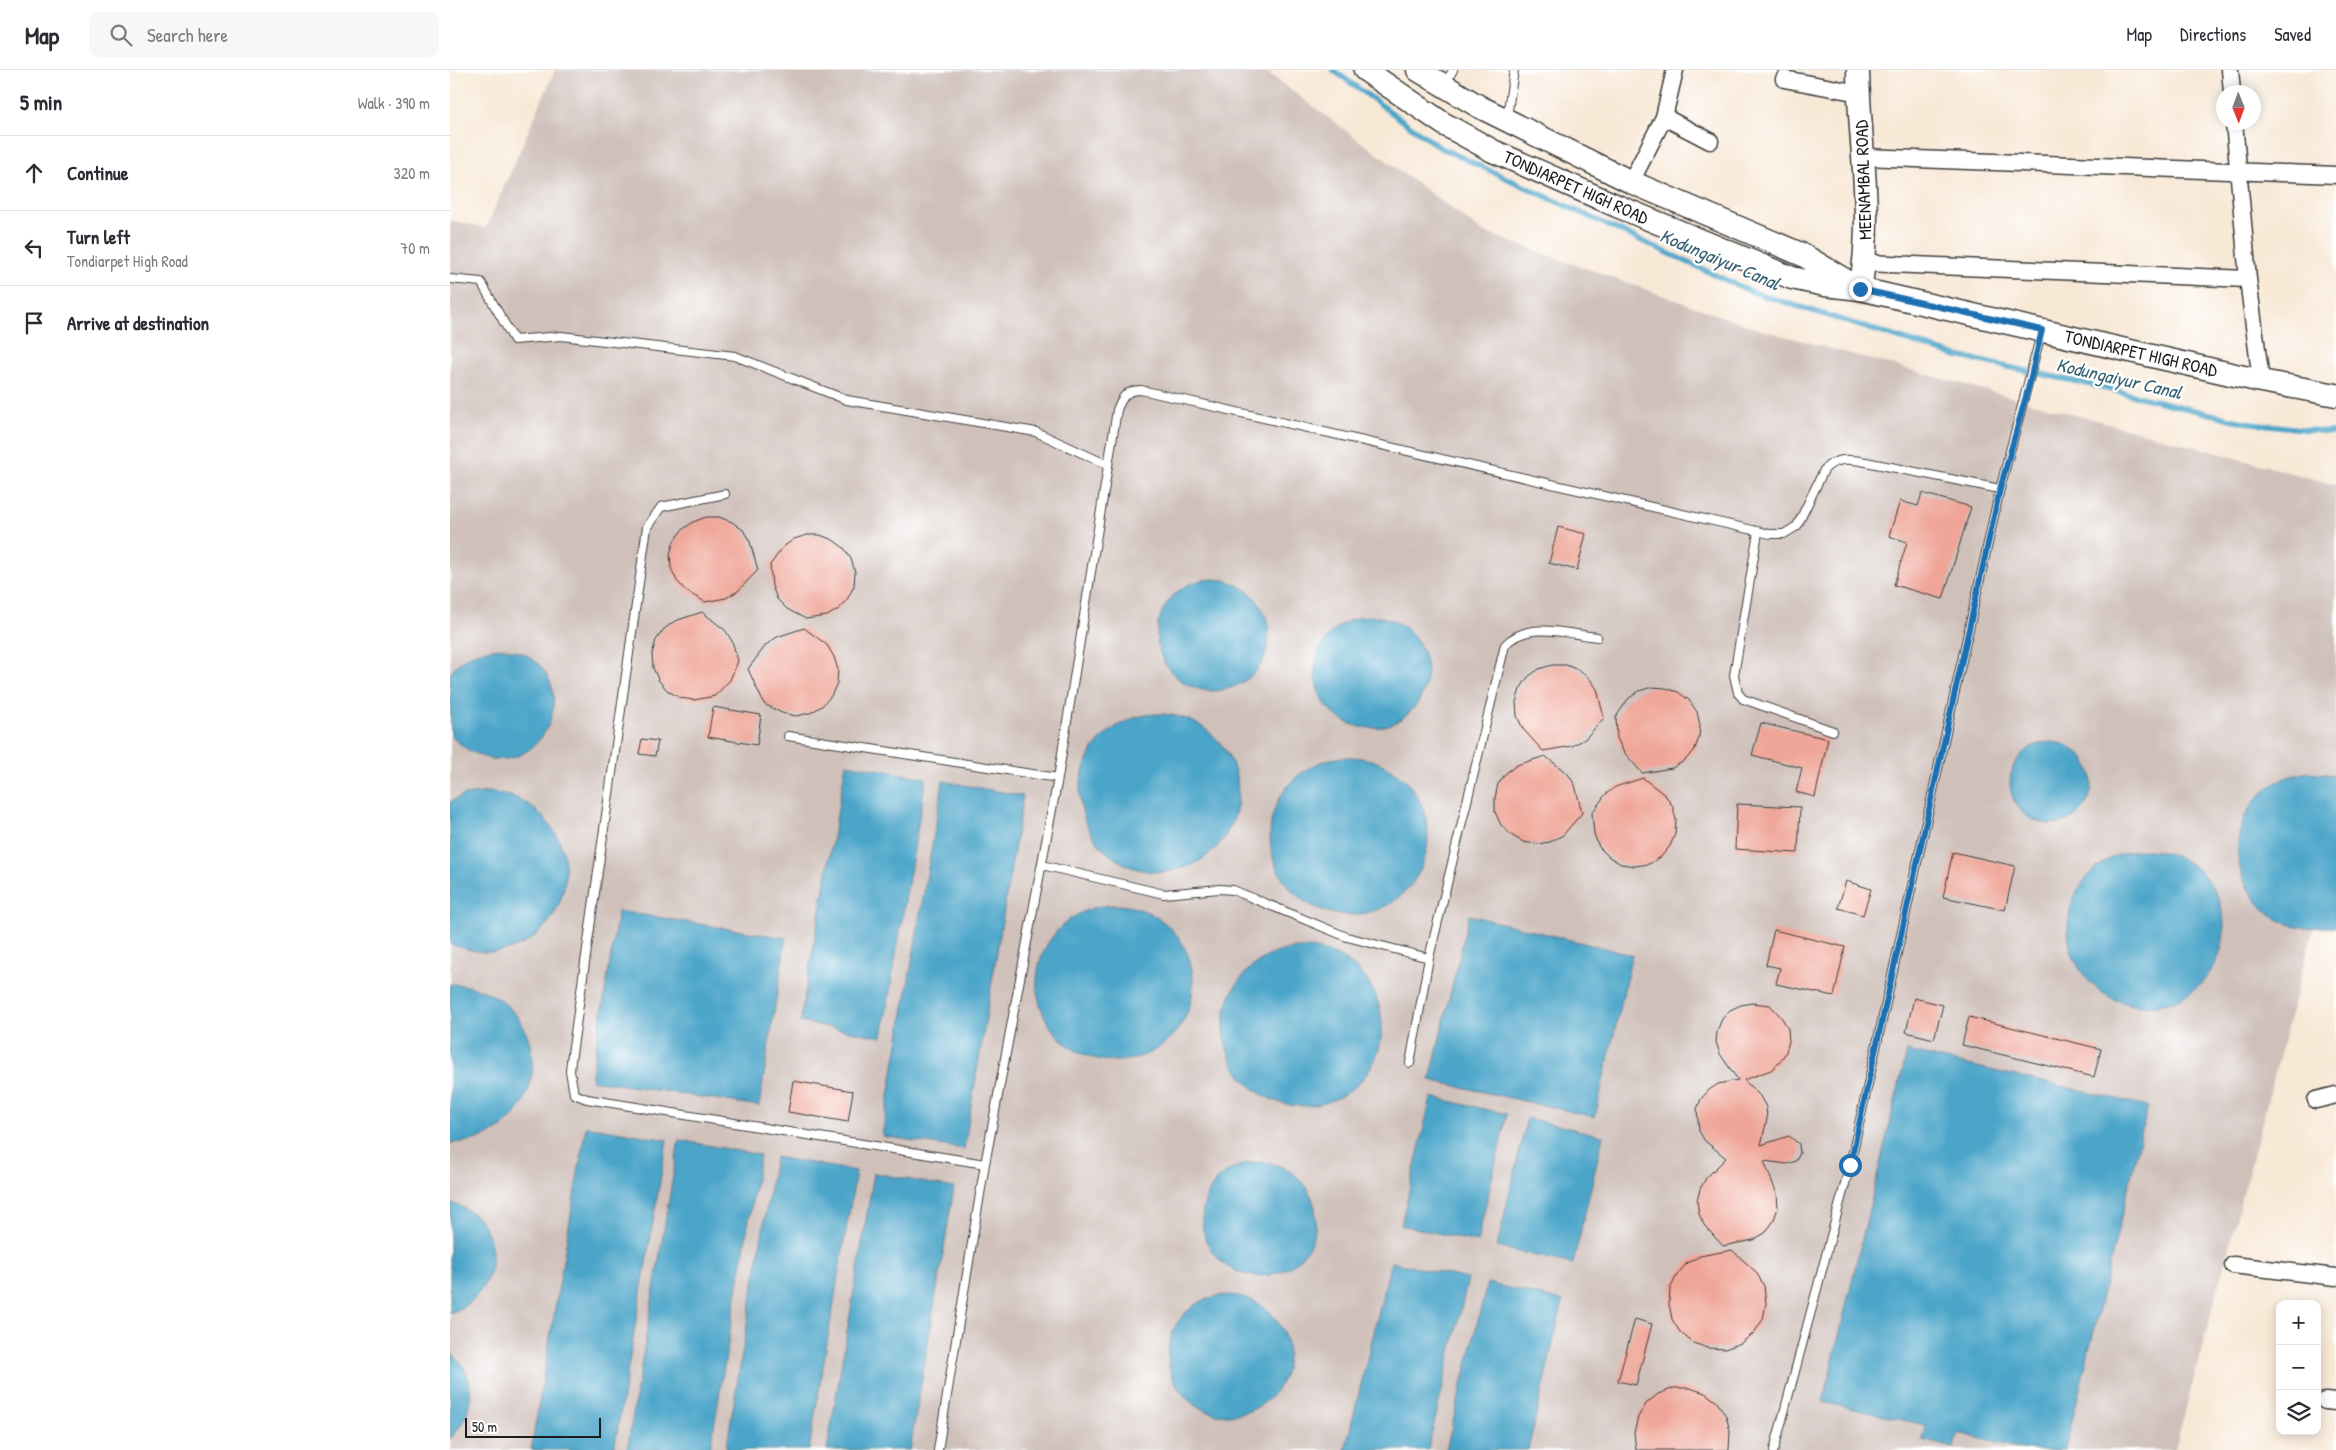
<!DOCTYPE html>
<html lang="en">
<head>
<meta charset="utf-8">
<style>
  :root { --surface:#fff; --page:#f7f7f7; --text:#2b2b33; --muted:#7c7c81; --line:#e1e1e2 }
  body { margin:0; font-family:"Patrick Hand",sans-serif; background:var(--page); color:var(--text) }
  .controls { position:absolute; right:15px; bottom:15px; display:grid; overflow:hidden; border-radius:10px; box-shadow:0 2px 12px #0003 }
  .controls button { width:45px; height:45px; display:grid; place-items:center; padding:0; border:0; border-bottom:1px solid var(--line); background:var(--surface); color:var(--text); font:25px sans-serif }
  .compass { position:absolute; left:1766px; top:15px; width:45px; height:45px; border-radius:50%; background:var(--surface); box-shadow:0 2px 12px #0003; rotate:179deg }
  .scale { position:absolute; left:15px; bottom:12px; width:136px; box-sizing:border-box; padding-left:5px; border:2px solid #1c1c1c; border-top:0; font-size:14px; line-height:18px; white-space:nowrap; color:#1c1c1c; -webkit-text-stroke:4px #fff; paint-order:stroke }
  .stop { position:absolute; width:15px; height:15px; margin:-11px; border:4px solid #1f6fb2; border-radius:50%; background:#fff }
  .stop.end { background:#1f6fb2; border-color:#fff; box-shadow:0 1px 5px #0008 }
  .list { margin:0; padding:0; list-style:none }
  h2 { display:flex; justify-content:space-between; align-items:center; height:65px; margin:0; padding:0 20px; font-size:21px }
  h2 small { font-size:16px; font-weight:400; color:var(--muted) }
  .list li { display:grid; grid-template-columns:32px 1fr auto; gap:15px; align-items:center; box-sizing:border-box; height:75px; padding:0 20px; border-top:1px solid var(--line) }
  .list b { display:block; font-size:19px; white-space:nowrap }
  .list p { margin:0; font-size:16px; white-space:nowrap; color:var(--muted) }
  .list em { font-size:16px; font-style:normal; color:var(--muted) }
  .icon { flex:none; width:28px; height:28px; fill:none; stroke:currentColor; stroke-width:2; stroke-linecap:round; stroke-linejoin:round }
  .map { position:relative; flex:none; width:1886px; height:1380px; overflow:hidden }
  header { display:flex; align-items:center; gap:30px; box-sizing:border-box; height:70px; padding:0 25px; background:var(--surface); border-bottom:1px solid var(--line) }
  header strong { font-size:24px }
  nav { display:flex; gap:28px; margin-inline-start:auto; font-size:18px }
  .search { width:350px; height:45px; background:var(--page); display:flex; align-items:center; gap:12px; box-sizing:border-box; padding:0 18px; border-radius:10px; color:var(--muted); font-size:19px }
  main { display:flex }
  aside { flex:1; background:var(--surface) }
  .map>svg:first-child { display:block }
  .industrial { fill:#cfc0ba }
  .water { fill:#4ca5c9; stroke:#346072 }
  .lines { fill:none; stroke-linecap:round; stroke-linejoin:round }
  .stream { stroke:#4ca5c9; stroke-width:5.5 }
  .building { fill:#efa698 }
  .lane-casing { stroke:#3d3b38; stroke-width:10 }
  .street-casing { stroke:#3d3b38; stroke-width:19 }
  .secondary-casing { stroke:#3d3b38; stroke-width:25 }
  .lane { stroke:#fff; stroke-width:8 }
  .street { stroke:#fff; stroke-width:16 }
  .secondary { stroke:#fff; stroke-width:22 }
  .route { stroke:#1f6fb2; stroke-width:6 }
  .labels { text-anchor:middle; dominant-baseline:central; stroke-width:4.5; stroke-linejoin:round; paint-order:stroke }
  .street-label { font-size:18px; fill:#1c1c1c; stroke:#fff }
  .water-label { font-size:19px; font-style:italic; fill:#346072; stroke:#fff }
</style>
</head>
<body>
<header>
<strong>Map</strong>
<div class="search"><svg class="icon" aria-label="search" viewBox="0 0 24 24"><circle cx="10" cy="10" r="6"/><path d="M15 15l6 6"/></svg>Search here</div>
<nav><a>Map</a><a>Directions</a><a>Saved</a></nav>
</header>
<main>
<aside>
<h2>5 min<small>Walk · 390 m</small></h2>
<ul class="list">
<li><svg class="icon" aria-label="ahead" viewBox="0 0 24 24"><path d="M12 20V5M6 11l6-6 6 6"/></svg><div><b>Continue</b></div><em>320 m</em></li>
<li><svg class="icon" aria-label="left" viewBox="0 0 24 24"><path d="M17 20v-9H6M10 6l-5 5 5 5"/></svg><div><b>Turn left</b><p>Tondiarpet High Road</p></div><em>70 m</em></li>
<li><svg class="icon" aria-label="arrive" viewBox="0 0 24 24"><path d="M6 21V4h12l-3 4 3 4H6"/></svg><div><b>Arrive at destination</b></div></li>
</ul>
</aside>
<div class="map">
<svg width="1886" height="1380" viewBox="0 0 1886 1380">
  <rect width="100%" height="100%" fill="#fff"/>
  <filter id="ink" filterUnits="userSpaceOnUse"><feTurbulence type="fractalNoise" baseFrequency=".02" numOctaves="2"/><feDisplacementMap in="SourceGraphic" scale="10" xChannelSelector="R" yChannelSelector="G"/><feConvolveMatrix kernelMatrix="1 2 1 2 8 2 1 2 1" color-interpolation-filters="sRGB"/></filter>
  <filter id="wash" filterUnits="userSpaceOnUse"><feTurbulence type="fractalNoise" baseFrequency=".0096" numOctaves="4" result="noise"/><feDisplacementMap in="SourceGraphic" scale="20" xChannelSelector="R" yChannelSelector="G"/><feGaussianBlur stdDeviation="1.12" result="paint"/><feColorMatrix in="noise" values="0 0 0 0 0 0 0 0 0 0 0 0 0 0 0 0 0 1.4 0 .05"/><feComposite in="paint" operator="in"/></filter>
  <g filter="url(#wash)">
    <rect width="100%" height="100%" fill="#f8e8d6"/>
    <!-- industrial -->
    <path class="industrial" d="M105 0H814L1033 162 1305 258 1886 415V773L1725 1380H0V150L36 158Z"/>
    <!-- water -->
    <path class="water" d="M707 565a56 56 0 1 1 112 0a56 56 0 1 1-112 0Z
      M865 602a56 56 0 1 1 112 0a56 56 0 1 1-112 0Z
      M54 578C60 580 67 581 73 583 146 621 75 739 1 666L0 604C12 584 33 579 54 578Z
      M630 723a79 79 0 1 1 158 0a79 79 0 1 1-158 0Z
      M1560 713a41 41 0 1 1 82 0a41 41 0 1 1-82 0Z
      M820 766a79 79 0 1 1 158 0a79 79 0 1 1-158 0Z
      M396 694 476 708 432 967 350 952Z
      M1857 702 1886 705 1885 857C1868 858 1853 859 1836 853 1824 849 1813 840 1806 830 1774 791 1785 733 1831 710 1838 706 1848 705 1857 702Z
      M493 711 573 726 514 1079 432 1066Z
      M40 722C49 724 59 725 66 728 79 733 90 743 99 754 137 800 106 878 44 882 28 883 15 879 0 874V732L14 725Z
      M1618 858a78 78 0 1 1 156 0a78 78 0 1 1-156 0Z
      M587 913a78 78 0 1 1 156 0a78 78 0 1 1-156 0Z
      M168 841 336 868 309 1036 141 1010Z
      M1019 845 1182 885 1145 1047 980 1010Z
      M774 957a79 79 0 1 1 158 0a79 79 0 1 1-158 0Z
      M0 914C110 918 110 1071 0 1073Z
      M1457 981 1698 1036 1615 1380H1576L1508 1363 1504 1378 1472 1370 1475 1355 1373 1332Z
      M981 1027 1057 1044 1027 1172 951 1155Z
      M1077 1048 1153 1066 1123 1194 1047 1177Z
      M136 1056 217 1070 164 1380H81Z
      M229 1070 310 1085 260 1380H177Z
      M325 1087 406 1101 359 1380H276Z
      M752 1149a57 57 0 1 1 114 0a57 57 0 1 1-114 0Z
      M424 1103 504 1118 460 1380H377Z
      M0 1133C56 1145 56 1224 0 1243Z
      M941 1192 1018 1209 978 1380H895Z
      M1037 1213 1113 1231 1078 1380H996Z
      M718 1285a60 60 0 1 1 120 0a60 60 0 1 1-120 0Z
      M0 1281C29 1305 25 1344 0 1369Z"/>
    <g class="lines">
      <!-- stream -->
      <path class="stream" d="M883 0 989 77 1302 222 1507 286 1633 313 1793 352 1886 363"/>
    </g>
    <g id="blocks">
      <!-- building -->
      <path class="building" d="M1472 423 1521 437 1493 529 1444 515 1457 472 1439 466 1450 431 1468 436Z
        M256 447H269L282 452 293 460 300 472 308 500 288 521 276 528 255 532 236 521 227 511 221 498 220 484 224 471 232 460 243 452Z
        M1108 457 1136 464 1127 500 1099 493Z
        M357 465H370L383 470 394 478 401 489 405 502 404 516 398 528 389 539 377 546 356 549 337 539 327 529 322 516 320 495 333 477 344 469Z
        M252 542 275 560 282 571 288 591 280 610 265 626 244 630 230 628 218 621 209 611 203 598 202 584 206 570 214 559 225 551Z
        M354 558 377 575 384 587 388 600 387 613 381 626 372 636 360 643 346 646 332 643 314 634 298 599 316 575 327 567Z
        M1102 595H1116L1128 600 1139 608 1147 619 1154 648 1135 669 1122 676 1093 681 1073 659 1067 646 1066 632 1070 619 1078 607 1089 599Z
        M1202 617 1215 618 1228 622 1239 630 1247 642 1250 655 1249 668 1244 681 1234 691 1222 698 1192 703 1173 681 1167 668 1166 647 1178 629 1189 621Z
        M263 637 311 645 307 675 258 667Z
        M1311 653 1378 669 1365 727 1346 722 1352 698 1302 685Z
        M192 669 208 671 205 686 189 684Z
        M1095 686 1118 704 1125 715 1132 743 1113 765 1100 772 1087 774 1073 772 1061 765 1051 755 1045 742V728L1048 714 1056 703 1067 695Z
        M1193 708 1216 726 1223 737 1226 750 1225 764 1220 776 1211 787 1199 794 1185 796 1171 794 1159 787 1149 777 1144 764 1142 743 1155 725 1165 717Z
        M1287 734 1350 737 1348 783 1285 779Z
        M1503 782 1565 796 1555 840 1493 827Z
        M1396 811 1421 819 1413 845 1388 838Z
        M1324 860 1395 877 1384 926 1326 914 1330 898 1316 895Z
        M1464 928 1493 935 1484 969 1456 962Z
        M1302 933 1320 935 1332 948 1338 959 1339 971 1336 982 1330 992 1321 1000 1294 1010 1310 1026 1316 1037 1317 1049 1311 1075 1339 1066 1349 1074 1350 1083 1346 1091 1337 1094 1314 1091 1327 1124 1328 1138 1323 1152 1315 1163 1303 1170 1273 1176 1254 1155 1249 1144 1247 1131 1250 1119 1256 1108 1276 1088 1255 1071 1249 1061 1247 1039 1251 1029 1259 1020 1268 1014 1288 1010 1270 984 1266 972 1267 961 1272 949 1280 940 1291 935Z
        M1519 947 1651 979 1644 1007 1512 975Z
        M343 1011 403 1021 398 1052 338 1042Z
        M1282 1180 1306 1202 1314 1216 1316 1233 1313 1249 1304 1263 1291 1273 1275 1279 1258 1278 1243 1273 1230 1262 1222 1249 1219 1234 1220 1219 1227 1205 1237 1193 1250 1186Z
        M1185 1249 1202 1254 1186 1315 1168 1311Z
        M1224 1318H1240L1255 1323 1267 1332 1276 1346 1280 1361 1279 1380H1186L1184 1363 1188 1347 1196 1334 1208 1324Z"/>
    </g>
  </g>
  <g filter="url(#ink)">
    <use href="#blocks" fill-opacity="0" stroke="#3d3b38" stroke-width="1"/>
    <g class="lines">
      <defs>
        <path id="lane" d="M995 14 1003 0
          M1057 47 1064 0
          M0 209 31 212 64 270 111 266 285 286 397 330 586 362 658 395
          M275 424 211 437 197 457 121 991 120 1001 124 1024 137 1029 535 1094
          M1308 462 1284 605 1288 623 1293 629 1383 661
          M338 666 608 708
          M592 795 714 824 769 819 783 820 897 867 979 888 960 993
          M979 888 1055 575C1077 550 1118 564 1147 567
          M488 1380 535 1094 608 708 667 340C672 327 676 320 691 320L1320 464H1334L1347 456 1374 400C1385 387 1400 389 1416 392L1550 419
          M1324 1380 1400 1095 1550 419 1591 264"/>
        <path id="street" d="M1780 0 1782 22
          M1334 9 1409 23
          M1214 47 1260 71
          M1784 52 1798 209 1811 311
          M1414 87 1886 105
          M1181 112 1214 47 1225 0
          M1415 193 1798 209
          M1866 1030 1886 1025
          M1783 1195 1886 1207
          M1875 1331 1886 1332"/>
        <path id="secondary" d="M915 0 994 54 1043 81 1167 136 1342 208 1375 215 1410 219 1811 311 1886 325
          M968 0 1030 37 1181 112 1353 185 1405 216
          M1408 0C1409 73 1424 147 1410 219"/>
      </defs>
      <!-- lane casing -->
      <use href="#lane" class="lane-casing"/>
      <!-- street casing -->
      <use href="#street" class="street-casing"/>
      <!-- secondary casing -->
      <use href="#secondary" class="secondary-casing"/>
      <!-- lane -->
      <use href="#lane" class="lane"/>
      <!-- street -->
      <use href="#street" class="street"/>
      <!-- secondary -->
      <use href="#secondary" class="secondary"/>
    </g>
  </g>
  <g class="lines" filter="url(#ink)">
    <!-- route -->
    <path class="route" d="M1400 1095 1550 419 1578 319 1592 260 1410 219"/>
  </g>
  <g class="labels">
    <!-- street labels -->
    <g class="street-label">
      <text transform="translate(1413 110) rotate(-92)">MEENAMBAL ROAD</text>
      <text transform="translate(1126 117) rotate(24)">TONDIARPET HIGH ROAD</text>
      <text transform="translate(1691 283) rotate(13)">TONDIARPET HIGH ROAD</text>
    </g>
    <!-- water labels -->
    <g class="water-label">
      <text transform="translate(1270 189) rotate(23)">Kodungaiyur Canal</text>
      <text transform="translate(1669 308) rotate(13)">Kodungaiyur Canal</text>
    </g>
  </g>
</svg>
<div class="controls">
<button>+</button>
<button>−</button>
<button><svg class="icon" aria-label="layers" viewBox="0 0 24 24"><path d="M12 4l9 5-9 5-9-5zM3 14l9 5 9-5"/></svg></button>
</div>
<svg class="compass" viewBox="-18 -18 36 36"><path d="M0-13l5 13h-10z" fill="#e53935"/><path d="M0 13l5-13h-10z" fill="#7c7c81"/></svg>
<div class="scale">50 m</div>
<div class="stop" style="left:1400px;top:1095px"></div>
<div class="stop end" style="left:1410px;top:219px"></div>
</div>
</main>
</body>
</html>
